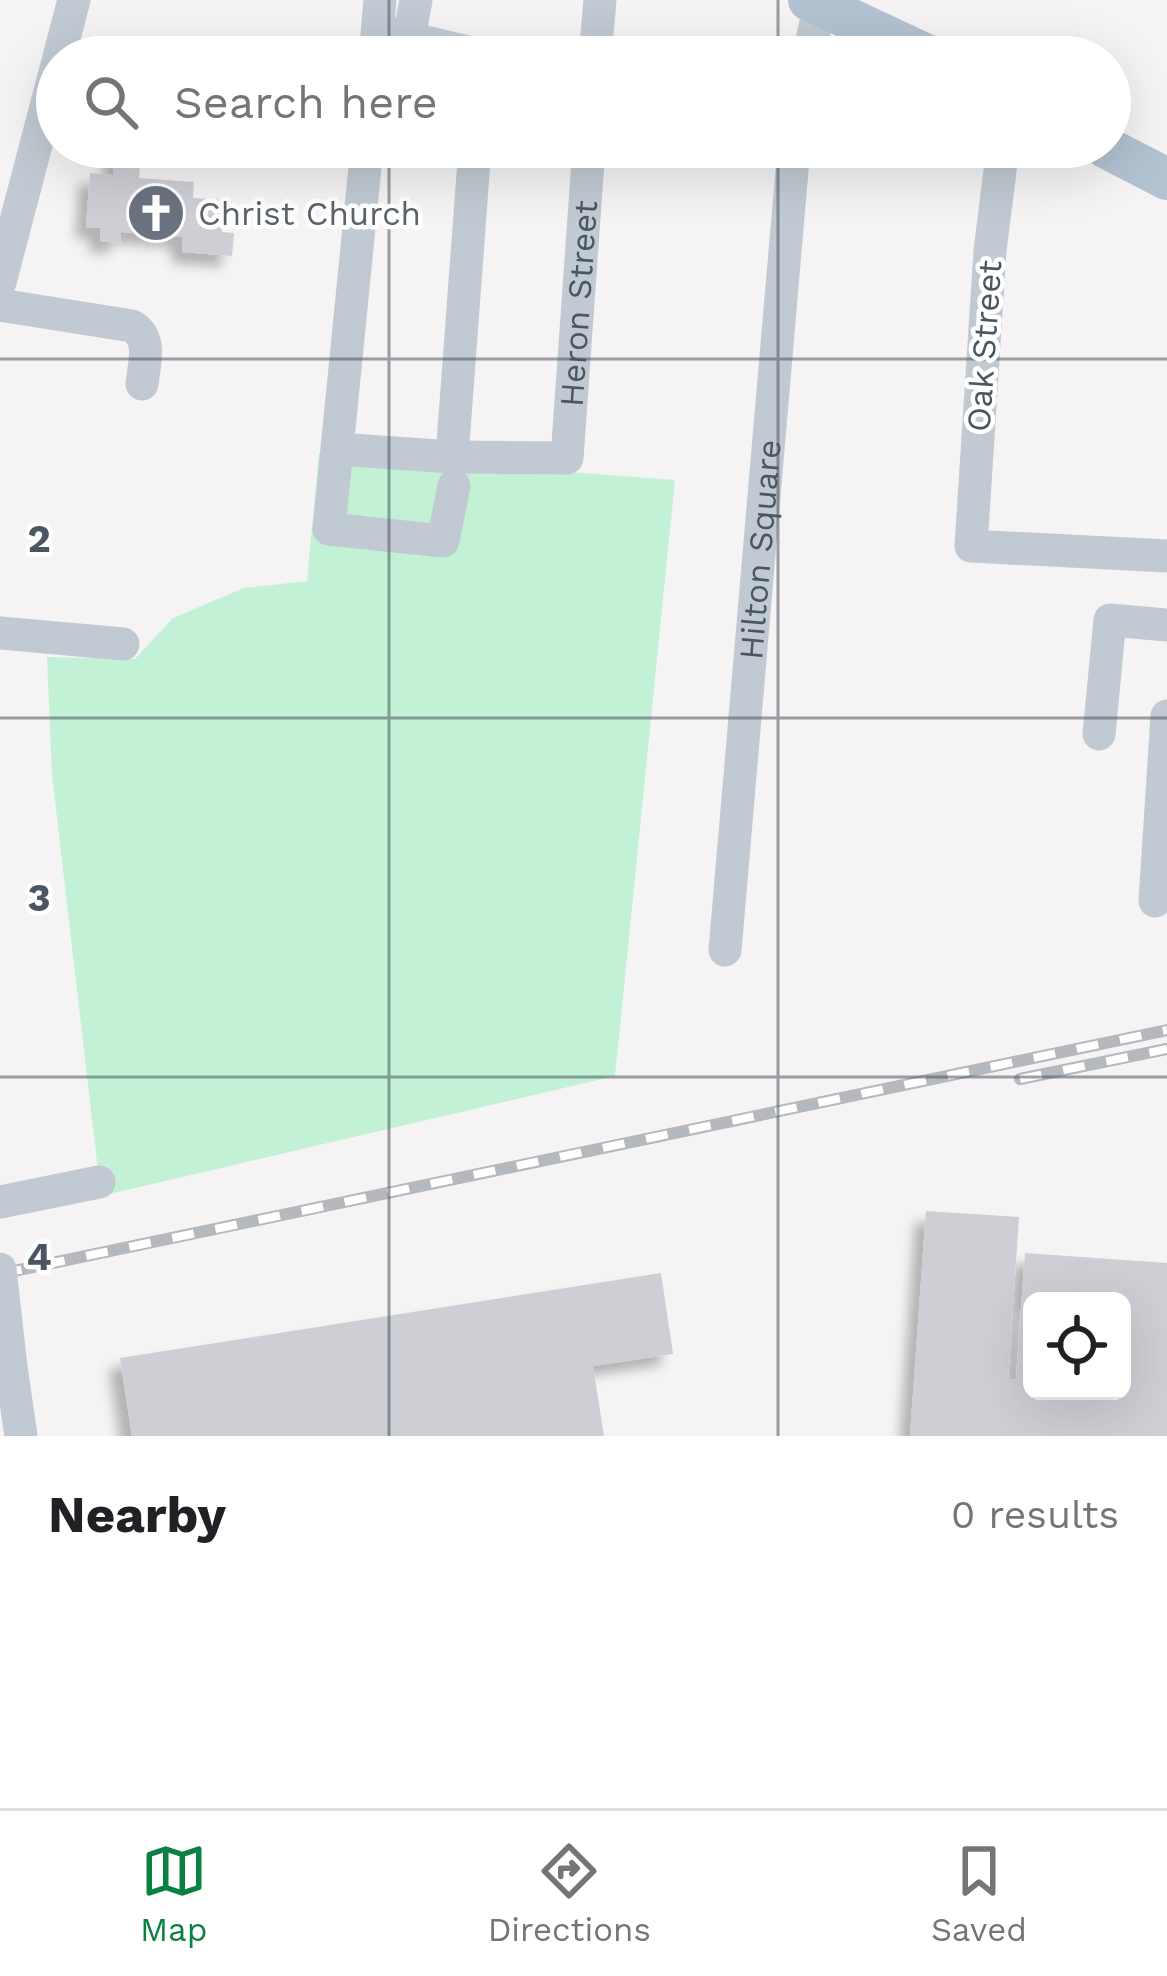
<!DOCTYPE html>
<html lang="en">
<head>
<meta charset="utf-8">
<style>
  :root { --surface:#fff; --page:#f2f2f2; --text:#202124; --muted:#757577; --line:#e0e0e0; --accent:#0b8043 }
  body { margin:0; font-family:"Work Sans",sans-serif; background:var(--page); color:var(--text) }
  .controls { position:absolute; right:36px; bottom:36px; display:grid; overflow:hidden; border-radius:18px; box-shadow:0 12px 48px #0002 }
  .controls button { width:108px; height:108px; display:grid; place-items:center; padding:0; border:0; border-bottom:3px solid var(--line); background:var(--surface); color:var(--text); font:60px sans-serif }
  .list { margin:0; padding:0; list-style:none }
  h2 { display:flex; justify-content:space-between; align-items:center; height:156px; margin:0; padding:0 48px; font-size:51px }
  h2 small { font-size:39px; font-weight:400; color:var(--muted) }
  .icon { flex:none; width:66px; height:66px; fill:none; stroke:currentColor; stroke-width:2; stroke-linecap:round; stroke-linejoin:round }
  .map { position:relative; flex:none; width:1167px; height:1436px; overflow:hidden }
  .search { position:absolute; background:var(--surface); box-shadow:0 12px 48px #0002; left:36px; right:36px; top:36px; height:132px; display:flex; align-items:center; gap:30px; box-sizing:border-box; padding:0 42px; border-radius:66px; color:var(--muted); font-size:45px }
  .sheet { height:372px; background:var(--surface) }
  nav { display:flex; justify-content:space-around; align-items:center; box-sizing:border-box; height:168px; border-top:3px solid var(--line); background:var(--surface); font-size:33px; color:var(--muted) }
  nav a { display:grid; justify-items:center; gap:6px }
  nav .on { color:var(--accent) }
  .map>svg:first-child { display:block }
  .green { fill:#c3f1d5 }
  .building { fill:#cdcfd5; fill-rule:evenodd; filter:url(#shadow) }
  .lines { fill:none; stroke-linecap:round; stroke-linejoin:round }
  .minor { stroke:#c1cad2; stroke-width:33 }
  .major { stroke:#b3c2d1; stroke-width:42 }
  .rail-casing { stroke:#b5b8bd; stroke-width:12 }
  .rail { stroke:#fff; stroke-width:8; stroke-dasharray:22; stroke-linecap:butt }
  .minor-bridge { stroke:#c1cad2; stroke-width:33 }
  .grid { fill:none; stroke:#4a5661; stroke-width:3; stroke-opacity:0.55 }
  .labels { text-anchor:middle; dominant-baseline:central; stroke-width:9; stroke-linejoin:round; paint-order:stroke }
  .worship-label { font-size:33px; fill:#5b616d; stroke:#fff; text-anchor:start }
  .street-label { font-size:33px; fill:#4a5661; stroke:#fff }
  .grid-label { font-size:39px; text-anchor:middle; font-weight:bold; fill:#4a5661; stroke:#fff; stroke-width:9; stroke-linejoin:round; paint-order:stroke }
</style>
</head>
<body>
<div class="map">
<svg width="1167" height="1436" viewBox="0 0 1167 1436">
  <defs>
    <filter id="shadow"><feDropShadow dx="-11" dy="11" stdDeviation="6" flood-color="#0004"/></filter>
  </defs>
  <rect width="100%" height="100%" fill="#f5f3f3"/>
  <!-- green -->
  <path class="green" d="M319 453 675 480 615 1076 101 1196 52 775 47 657 135 659 173 618 244 588 307 581Z"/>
  <!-- building -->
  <path class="building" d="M115 148 141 150 139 178 194 182 193 198 225 200 222 232 234 233 232 256 182 252 183 237 121 232 120 243 100 241 101 228 86 227 90 173 113 175Z
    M926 1211 1019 1217 1008 1379H1016L1025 1253 1167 1263V1436H910ZM1032 1301H1122V1391H1032Z
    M661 1273 673 1354 593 1366 604 1436H132L120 1358Z"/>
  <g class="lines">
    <!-- minor -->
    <g class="minor">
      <path d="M378 31 490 57"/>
      <path d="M409 38 416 0"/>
      <path d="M59 57 74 0"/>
      <path d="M375 57 380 0"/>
      <path d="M595 57 600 0"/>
      <path d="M808 57 820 5"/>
      <path d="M367 147 329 529 443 541 454 486"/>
      <path d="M1003 147 990 251 971 546 1167 556"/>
      <path d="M0 282 57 65"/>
      <path d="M0 305 132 326C153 339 144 363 142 384"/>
      <path d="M338 449 452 457 475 147"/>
      <path id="s1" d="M452 457 567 458 589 147"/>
      <path d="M0 633 123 644"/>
      <path d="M1099 734 1110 620 1167 625"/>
      <path d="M1155 901 1167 716"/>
      <path id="s2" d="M725 950 794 147"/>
      <path d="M0 1202 99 1182"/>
      <path d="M11 1367 21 1436"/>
    </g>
    <!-- major -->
    <path class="major" d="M809 0 931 57
      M1105 147 1167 179"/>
    <defs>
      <path id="rail" d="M1020 1079 1167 1049
        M0 1274 1167 1030"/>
    </defs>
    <!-- rail casing -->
    <use href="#rail" class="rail-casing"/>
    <!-- rail -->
    <use href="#rail" class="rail"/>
    <!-- minor-bridge -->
    <path class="minor-bridge" d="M0 1269 11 1367"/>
  </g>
  <!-- grid -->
  <path class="grid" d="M389 0V57M778 0V57M389 147V1436M778 147V1436M0 359H1167M0 718H1167M0 1077H1167"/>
  <!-- icons -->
  <defs>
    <symbol id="church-disc" viewBox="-11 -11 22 22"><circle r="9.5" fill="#6b7280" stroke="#fff"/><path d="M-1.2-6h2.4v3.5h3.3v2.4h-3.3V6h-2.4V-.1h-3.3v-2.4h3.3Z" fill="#fff"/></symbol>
  </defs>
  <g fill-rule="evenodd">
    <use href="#church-disc" x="123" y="180" width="66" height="66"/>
  </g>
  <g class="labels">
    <!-- worship labels -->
    <g class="worship-label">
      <text x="198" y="213">Christ Church</text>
    </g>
    <!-- street labels -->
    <g class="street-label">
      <text stroke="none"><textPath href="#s1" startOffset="270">Heron Street</textPath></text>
      <text transform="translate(984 346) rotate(-86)">Oak Street</text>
      <text stroke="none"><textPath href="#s2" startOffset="402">Hilton Square</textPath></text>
    </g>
  </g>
  <g class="grid-label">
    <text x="39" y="552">2</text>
    <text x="39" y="911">3</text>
    <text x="39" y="1270">4</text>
  </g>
</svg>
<div class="controls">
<button><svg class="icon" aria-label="locate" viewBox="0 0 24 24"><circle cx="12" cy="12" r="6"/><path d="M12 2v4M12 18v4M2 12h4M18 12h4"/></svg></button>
</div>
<div class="search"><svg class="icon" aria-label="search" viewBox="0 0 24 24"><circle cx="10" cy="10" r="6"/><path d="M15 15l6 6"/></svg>Search here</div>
</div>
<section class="sheet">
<h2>Nearby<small>0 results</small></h2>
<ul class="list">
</ul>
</section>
<nav>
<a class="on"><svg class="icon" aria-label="map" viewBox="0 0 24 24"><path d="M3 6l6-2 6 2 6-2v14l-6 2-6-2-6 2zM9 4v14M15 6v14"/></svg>Map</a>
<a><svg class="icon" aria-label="directions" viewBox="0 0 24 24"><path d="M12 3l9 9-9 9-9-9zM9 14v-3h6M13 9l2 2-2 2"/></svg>Directions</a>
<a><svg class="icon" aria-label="saved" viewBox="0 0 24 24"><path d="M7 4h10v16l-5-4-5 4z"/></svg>Saved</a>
</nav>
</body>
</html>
